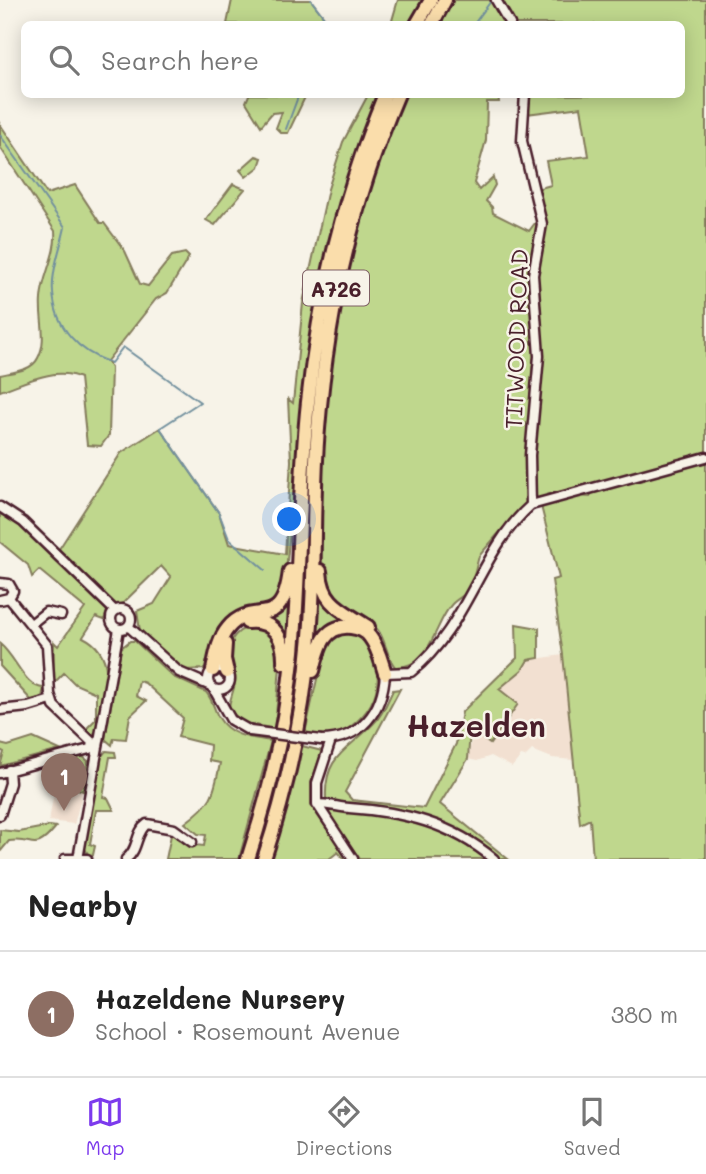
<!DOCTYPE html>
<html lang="en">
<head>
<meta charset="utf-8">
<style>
  :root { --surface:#fff; --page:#f6f6f6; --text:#222; --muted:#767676; --line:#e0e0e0; --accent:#7c3aed }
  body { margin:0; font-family:Mali,sans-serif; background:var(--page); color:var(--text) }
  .you { position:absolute; left:290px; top:520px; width:24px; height:24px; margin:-18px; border:5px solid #fff; border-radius:50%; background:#1a73e8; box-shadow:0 0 0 10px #1a73e833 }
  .badge { display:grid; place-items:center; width:46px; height:46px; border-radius:50%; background:var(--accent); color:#fff; font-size:23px; font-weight:700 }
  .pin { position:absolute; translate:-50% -58px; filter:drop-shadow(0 2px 4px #0008) }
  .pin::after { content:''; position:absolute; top:37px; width:24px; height:21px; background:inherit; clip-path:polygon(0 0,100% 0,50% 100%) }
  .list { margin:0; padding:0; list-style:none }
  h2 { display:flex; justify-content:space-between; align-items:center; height:91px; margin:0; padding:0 28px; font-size:30px }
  h2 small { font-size:23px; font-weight:400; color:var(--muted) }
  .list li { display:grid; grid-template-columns:46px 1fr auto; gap:21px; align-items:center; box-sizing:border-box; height:126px; padding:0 28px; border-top:2px solid var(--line) }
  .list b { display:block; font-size:26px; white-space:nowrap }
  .list p { margin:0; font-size:23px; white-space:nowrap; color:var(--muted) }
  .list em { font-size:23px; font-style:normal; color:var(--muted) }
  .icon { flex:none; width:38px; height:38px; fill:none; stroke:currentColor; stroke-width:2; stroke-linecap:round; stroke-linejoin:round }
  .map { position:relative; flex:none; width:706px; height:859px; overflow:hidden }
  .search { position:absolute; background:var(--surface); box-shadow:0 4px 18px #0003; left:21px; right:21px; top:21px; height:77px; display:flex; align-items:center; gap:18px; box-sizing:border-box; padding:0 24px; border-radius:10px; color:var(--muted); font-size:26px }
  .sheet { height:217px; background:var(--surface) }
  nav { display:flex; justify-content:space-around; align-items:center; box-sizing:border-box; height:98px; border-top:2px solid var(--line); background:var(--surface); font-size:19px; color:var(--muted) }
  nav a { display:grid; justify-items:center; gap:4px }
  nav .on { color:var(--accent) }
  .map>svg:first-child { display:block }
  .built { fill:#f2e0d1 }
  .green { fill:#bfd78d; stroke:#847b5c; stroke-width:2 }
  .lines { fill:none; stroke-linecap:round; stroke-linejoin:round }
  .stream { stroke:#72909e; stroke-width:2 }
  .minor-casing { stroke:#4a1f2b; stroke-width:13 }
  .highway-casing { stroke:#4a1f2b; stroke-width:18 }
  .minor { stroke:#f7f3e8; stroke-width:8 }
  .highway { stroke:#faddab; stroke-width:12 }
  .minor-bridge-casing { stroke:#4a1f2b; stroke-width:13; stroke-linecap:butt }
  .minor-bridge { stroke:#f7f3e8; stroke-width:8 }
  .labels { text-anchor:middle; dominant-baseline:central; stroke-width:5; stroke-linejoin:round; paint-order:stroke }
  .shield { fill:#f7f3e8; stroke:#7e5f64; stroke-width:2 }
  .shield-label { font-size:21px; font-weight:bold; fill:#4a1f2b }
  .street-label { font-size:23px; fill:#4a1f2b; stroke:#f7f3e8 }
  .district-label { font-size:30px; font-weight:bold; fill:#4a1f2b; stroke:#f7f3e8 }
</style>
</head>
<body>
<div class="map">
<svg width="706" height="859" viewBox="0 0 706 859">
  <rect width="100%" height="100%" fill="#f7f3e8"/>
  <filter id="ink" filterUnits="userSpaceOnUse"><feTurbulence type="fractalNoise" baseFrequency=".0143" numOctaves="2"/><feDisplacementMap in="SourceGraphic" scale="14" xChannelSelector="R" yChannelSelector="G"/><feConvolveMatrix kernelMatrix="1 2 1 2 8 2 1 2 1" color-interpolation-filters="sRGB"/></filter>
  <g filter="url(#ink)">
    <!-- built -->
    <path class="built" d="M563 655 573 760 552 758 532 750 525 757 521 756 512 767 491 756 477 761 468 759 472 738 470 729 499 689 522 670 528 660Z
      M56 780 83 791 74 824 49 821Z"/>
    <!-- green -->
    <path class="green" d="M232 0H311L327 21 325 24H227Z
      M398 0H424L412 24H391Z
      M451 0H492L506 24H438Z
      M500 0H706V454L535 500 532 483 540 364 533 360 526 503 511 523 504 527 479 556 470 591C464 595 457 599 452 604 434 623 432 668 395 667 386 656 386 639 377 629 360 612 333 612 325 586 319 567 323 538 322 518 318 368 348 233 403 95H498L499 102H487L486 140 474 183 479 190 493 177 495 185 486 201 492 207 493 213 529 231 535 223 542 224 533 190 551 185 546 161 589 156 581 107 526 114 528 95 682 94V24H513Z
      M249 95V94L306 95 288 133H281L276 128 282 112 272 113 261 126 246 102Z
      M368 95H381L302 408 285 581 274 606 238 617 207 669 185 670 140 631 137 611 154 604 171 577 161 566 122 604 115 605 59 549 121 453 160 428 219 513 229 544 285 554 291 461 288 399 293 403 303 303 328 189 343 142Z
      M389 95H393C349 200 322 310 313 424 305 527 310 629 294 732L287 730C308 612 303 490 315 371 326 275 354 183 389 95Z
      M0 124 47 194 75 185 100 223H104L125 251 140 284 148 286 172 256 185 253 189 257 167 293 156 299 107 361 111 368 109 435 101 446 87 445 80 378C56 366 24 383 0 391V375C12 372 32 371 38 358 48 339 39 320 41 299 42 276 57 255 55 231L0 147Z
      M256 156 262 158 259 167 246 177 240 170Z
      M233 184 245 189 215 225 206 220Z
      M706 458V859H593L590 819 580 824 563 655 552 580 559 578 541 506 577 496 590 497 592 491Z
      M0 512 20 525 108 608 104 620 96 617 83 637C120 655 104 698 98 731L91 735 86 729 96 719V693L75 684 64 673 53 684 54 642 58 646 85 608 39 570 32 577 28 565 0 542Z
      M292 595 288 636H286L275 622 264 619 274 617Z
      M321 598 326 607 348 622 314 647 317 599Z
      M516 624 539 628V658L528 660 522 670 499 689 518 704 490 744 470 730 468 759 440 804 508 859H360L328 813 327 808H339L326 798C324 755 348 751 374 723 383 715 388 700 393 690L400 689 345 792 352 800 424 808 456 744 462 712 517 658Z
      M252 626 273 635 281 653 275 729 241 722 229 709C229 698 237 686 235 676 233 667 233 673 230 665 224 647 233 630 252 626Z
      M342 630 362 633C390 675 380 712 336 736L305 733 325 643Z
      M130 641H135L173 677 206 692C213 700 214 710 219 718 230 737 252 738 271 741L239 859H166L172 830 185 844 204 846 206 835 198 834 185 823C212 803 214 796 220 763L209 761 210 745 178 737 183 718 145 683 139 681 136 696 146 701 130 716 126 739 114 738 112 745 105 739 121 648Z
      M0 644C17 658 24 687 44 688L42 697 31 700 0 666Z
      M33 738 60 750 0 766 4 752 0 750V744L8 746Z
      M284 743 291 744 259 859H253Z
      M302 746 322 751 311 783V806L348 859H344L338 852 329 859H269Z
      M106 751 115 752 116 757H110L103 797 108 798 114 810H96L90 844 95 846 93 855 88 854 84 847 98 761Z
      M82 756 88 761 83 791 56 780 58 762Z
      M50 826 56 827C33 855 35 837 9 841L0 852V830L19 832Z"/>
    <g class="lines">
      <!-- stream -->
      <path class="stream" d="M311 0 327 21 325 24
        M474 24 491 1
        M286 129 299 94
        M0 135 65 227C61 247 51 272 53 292 55 328 79 352 111 363L123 347 200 402 160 428 219 513 229 539 265 570"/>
      <defs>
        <path id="minor" d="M496 0 510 24
          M525 94 522 141 542 224 533 275 539 356 530 455 531 505
          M0 507 23 522 115 611
          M0 583 9 584 13 591 9 598 0 600
          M9 598 47 645 50 694 54 706 97 747
          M111 619a10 10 0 1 1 20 0a10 10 0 1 1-20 0Z
          M31 624 46 612 61 615
          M128 626 179 672 211 686
          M208 679a11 11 0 1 1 22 0a11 11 0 1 1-22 0Z
          M213 688 231 720 250 731
          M0 710 28 707 51 700
          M321 740C361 740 383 711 385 673L411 672C468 627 480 550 531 505L706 457
          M331 740 317 783V804L353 859
          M0 773 97 747
          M317 804C329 804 338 807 349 808 404 812 451 823 494 859
          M0 815 10 783 9 770
          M65 859H87
          M78 859 119 629
          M126 859C139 850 135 832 147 824L174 829 192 842"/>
        <path id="highway" d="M417 24 431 0
          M432 24 445 0
          M320 571C322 605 343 610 368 627
          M247 622C274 619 285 639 284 663
          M225 644 224 659 227 672
          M213 670C216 656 218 640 228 628 254 597 282 636 290 571
          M313 671C318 649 324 624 351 627 359 628 366 631 370 637 378 647 381 661 385 673
          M248 859C270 792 286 722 293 652 300 569 299 485 308 402 319 296 344 193 385 94
          M264 859C288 786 304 712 310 636 316 567 312 498 318 429 327 313 352 202 398 94"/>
      </defs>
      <!-- minor casing -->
      <use href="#minor" class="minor-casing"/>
      <!-- highway casing -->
      <use href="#highway" class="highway-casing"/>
      <!-- minor -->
      <use href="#minor" class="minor"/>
      <!-- highway -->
      <use href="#highway" class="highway"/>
      <defs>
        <path id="minor-bridge" d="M250 731 321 740"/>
      </defs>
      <!-- minor-bridge casing -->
      <use href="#minor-bridge" class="minor-bridge-casing"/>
      <!-- minor-bridge -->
      <use href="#minor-bridge" class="minor-bridge"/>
    </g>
  </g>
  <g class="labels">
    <!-- shield labels -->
    <rect class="shield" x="303" y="270.5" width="66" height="35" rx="5"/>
    <g class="shield-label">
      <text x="336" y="288">A726</text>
    </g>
    <!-- street labels -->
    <g class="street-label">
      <text transform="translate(516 339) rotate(-88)">TITWOOD ROAD</text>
    </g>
    <!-- district labels -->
    <g class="district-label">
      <text x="476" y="725">Hazelden</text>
    </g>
  </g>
</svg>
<div class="you"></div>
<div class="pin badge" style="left:64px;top:811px;background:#8d6e63">1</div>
<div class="search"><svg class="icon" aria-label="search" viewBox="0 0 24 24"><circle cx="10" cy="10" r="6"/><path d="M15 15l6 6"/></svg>Search here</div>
</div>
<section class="sheet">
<h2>Nearby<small></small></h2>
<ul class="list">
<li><span class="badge" style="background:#8d6e63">1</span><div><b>Hazeldene Nursery</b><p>School · Rosemount Avenue</p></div><em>380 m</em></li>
</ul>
</section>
<nav>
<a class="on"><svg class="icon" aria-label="map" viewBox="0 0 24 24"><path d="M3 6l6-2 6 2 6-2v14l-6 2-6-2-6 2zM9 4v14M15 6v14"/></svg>Map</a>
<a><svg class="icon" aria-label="directions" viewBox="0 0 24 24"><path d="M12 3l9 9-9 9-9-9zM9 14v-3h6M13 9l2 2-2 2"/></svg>Directions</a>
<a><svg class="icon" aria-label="saved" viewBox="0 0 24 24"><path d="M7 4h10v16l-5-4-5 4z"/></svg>Saved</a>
</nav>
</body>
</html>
